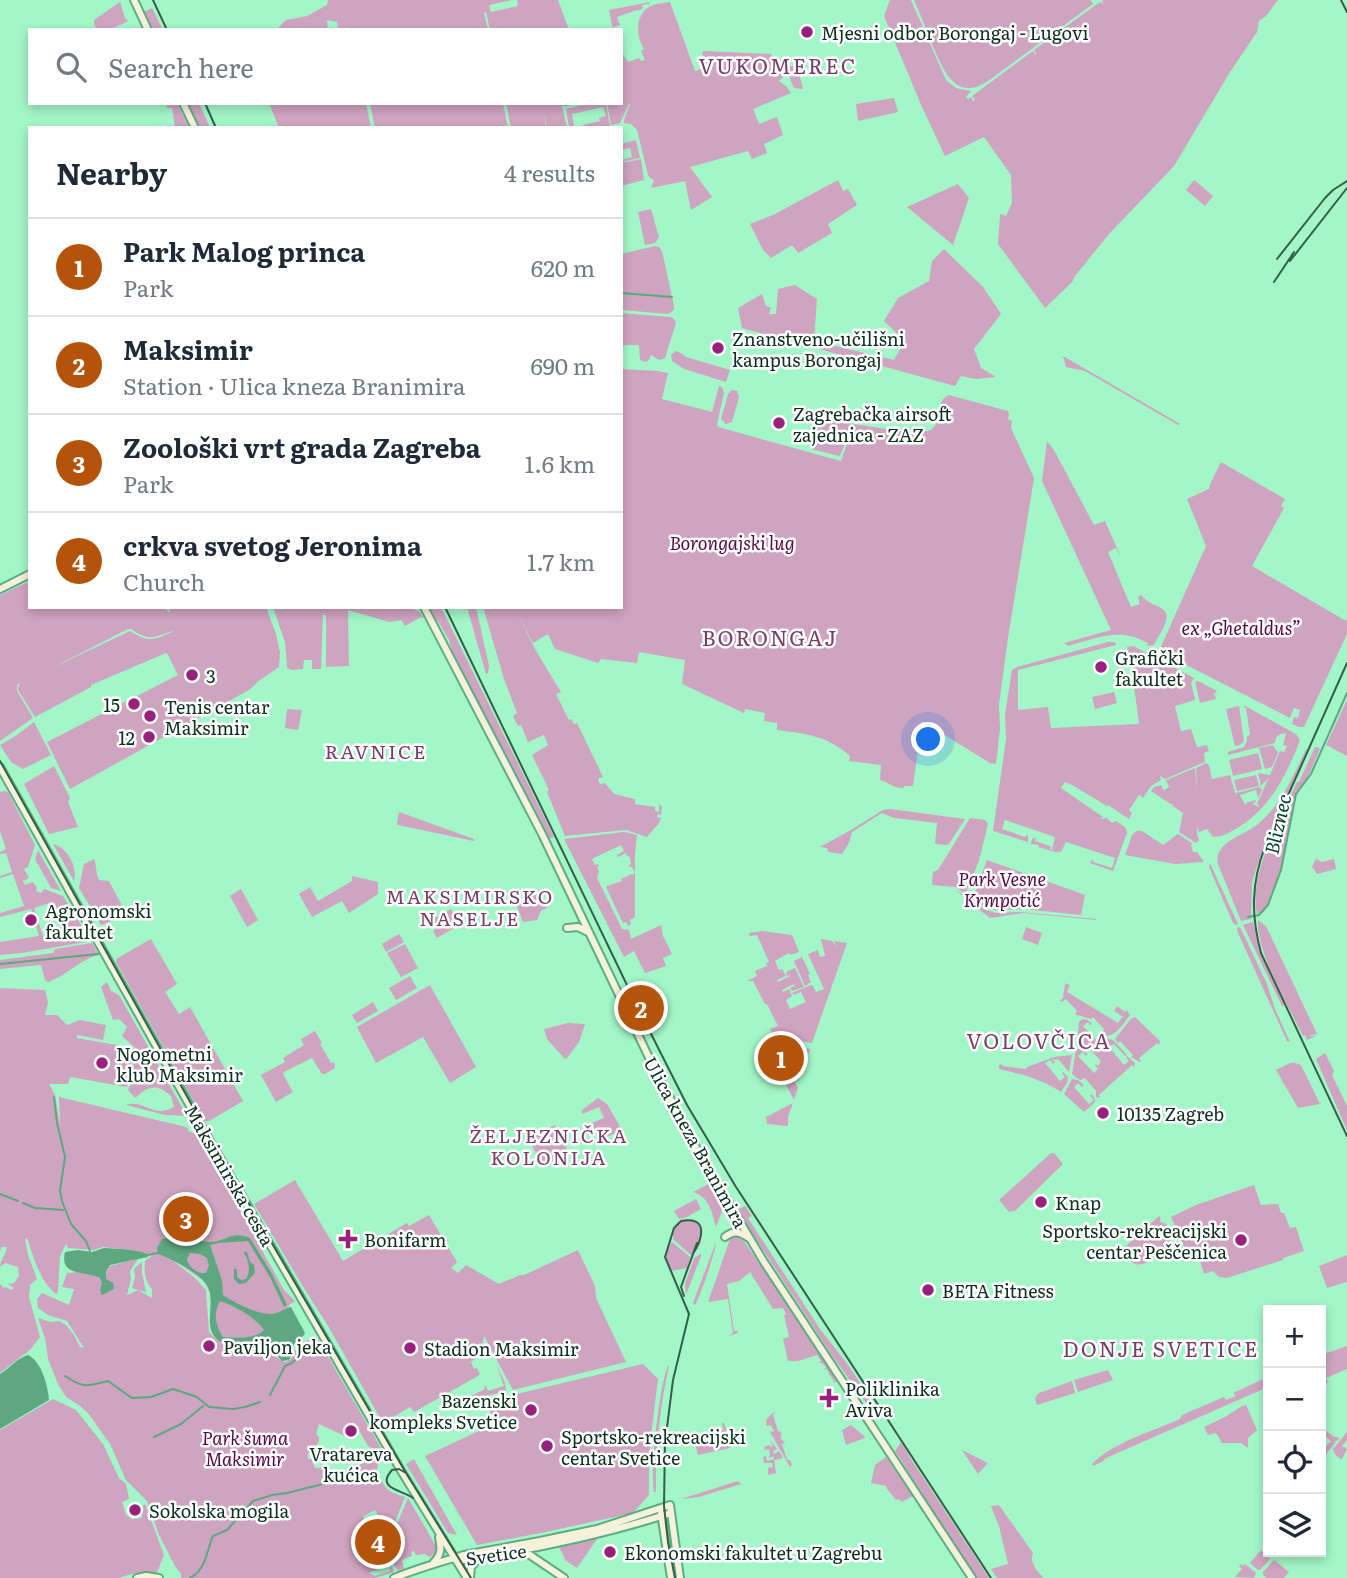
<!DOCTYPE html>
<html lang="en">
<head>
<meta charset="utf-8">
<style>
  :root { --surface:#fff; --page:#f2f2f3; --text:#1f2937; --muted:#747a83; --line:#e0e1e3; --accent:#b45309 }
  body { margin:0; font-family:Literata,serif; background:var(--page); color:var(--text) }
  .controls { position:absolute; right:21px; bottom:21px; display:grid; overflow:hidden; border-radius:0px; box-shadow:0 4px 10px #0003 }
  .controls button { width:63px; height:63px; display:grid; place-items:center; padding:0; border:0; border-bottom:2px solid var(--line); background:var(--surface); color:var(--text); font:35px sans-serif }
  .you { position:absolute; left:929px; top:740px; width:24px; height:24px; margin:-18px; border:5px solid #fff; border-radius:50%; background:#1a73e8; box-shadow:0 0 0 10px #1a73e833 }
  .badge { display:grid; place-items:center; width:46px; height:46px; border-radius:50%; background:var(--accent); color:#fff; font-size:23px; font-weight:700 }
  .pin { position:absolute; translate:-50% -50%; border:4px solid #fff; box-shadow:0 2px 7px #0006 }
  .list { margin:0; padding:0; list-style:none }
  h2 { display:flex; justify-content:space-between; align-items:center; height:91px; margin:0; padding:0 28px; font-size:30px }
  h2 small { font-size:23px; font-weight:400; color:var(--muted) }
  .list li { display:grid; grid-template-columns:46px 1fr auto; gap:21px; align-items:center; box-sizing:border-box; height:98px; padding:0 28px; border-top:2px solid var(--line) }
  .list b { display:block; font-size:26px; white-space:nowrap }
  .list p { margin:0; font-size:23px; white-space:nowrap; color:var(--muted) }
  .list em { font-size:23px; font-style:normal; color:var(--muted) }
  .icon { flex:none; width:38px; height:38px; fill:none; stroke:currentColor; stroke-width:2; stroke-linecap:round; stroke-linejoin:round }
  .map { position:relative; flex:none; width:1347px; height:1578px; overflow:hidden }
  .search { position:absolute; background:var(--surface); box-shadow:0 4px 10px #0003; left:28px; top:28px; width:595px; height:77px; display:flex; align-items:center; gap:18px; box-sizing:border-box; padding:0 24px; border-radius:0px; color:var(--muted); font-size:26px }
  .panel { position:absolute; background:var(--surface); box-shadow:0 4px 10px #0003; left:28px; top:126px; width:595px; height:483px; border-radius:0px }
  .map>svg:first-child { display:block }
  .green { fill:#cfa4c0; fill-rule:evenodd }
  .water { fill:#5da881; fill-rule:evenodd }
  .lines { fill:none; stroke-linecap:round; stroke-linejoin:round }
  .stream { stroke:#5da881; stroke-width:2 }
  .secondary-casing { stroke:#5cad83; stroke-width:10 }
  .secondary { stroke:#f5f1db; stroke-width:6 }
  .tram { stroke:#326048; stroke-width:2 }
  .rail { stroke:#326048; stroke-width:2 }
  .poi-dot { fill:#98217c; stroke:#fff; stroke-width:2.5 }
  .labels { text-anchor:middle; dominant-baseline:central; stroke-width:5; stroke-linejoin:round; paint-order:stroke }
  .poi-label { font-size:18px; fill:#0d301f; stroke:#fff; text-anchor:start }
  .park-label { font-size:18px; font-style:italic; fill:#550744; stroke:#fff }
  .street-label { font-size:18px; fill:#0d301f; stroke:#fff }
  .neighbourhood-label { font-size:19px; letter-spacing:2px; fill:#793d68; stroke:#fff }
  .water-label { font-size:19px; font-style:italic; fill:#004127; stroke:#fff }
  .quarter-label { font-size:21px; letter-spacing:2px; fill:#793d68; stroke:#fff }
</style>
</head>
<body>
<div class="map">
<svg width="1347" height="1578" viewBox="0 0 1347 1578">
  <rect width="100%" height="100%" fill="#a3f6c8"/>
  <!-- green -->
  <path class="green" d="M328 0H512L489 5 491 12 518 6 517 0H558L569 30H490L486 12 484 13 488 30H338L337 22 327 20 328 30H276L286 20 307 16 327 5Z
    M890 0H911L946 80 956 88 971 91 966 97 968 99 971 97 973 101 975 100 972 96 1033 51 1036 55V53L1034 50 1097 4 1101 2 1103 5 1102 1 1104 0H1278L1266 16 1259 21 1257 32 1230 72 1174 166 1109 234 1075 276 1072 282 1045 308 998 244 1000 214 1006 216 1012 203 1011 175 984 137 945 156 922 107 884 16Z
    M914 0H1088L1092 1 1093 4 988 81C954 104 942 66 931 42 926 28 920 14 914 0Z
    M120 2 125 18 128 21 110 30H97L94 24V20Z
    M650 2 648 5V4L642 5 643 8 638 11 637 10 617 17 620 25 614 27 615 30H613L609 10Z
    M670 2 695 71 706 67 702 52 705 51 771 54 776 62 783 63 784 66H797L803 89 794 88 789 76 786 74 779 81 787 87 791 93 753 109 759 124 777 117 783 135 764 144 767 153 752 159 748 151 690 167 712 197 691 210 685 181 651 188 654 180 650 178 648 175 637 130 631 124 624 123V120L630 104H629L620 123 611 125 607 103H621V51L628 62 639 58 641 61 645 60 641 51 644 49C635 35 635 12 653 5 659 3 665 3 670 2Z
    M152 8 163 30H153L144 12Z
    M894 98 898 112 858 121 856 104Z
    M166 103H177L189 128H175L172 108H167Z
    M187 103H199L210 128H199Z
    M269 103H366L371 128H279Z
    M370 103H503L508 128H375Z
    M506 103H569V106H562L567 128H547L544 112 546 128H511Z
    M591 103H606L610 126 600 128H584L583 125 600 121 599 118 606 116 603 107 572 114 574 126 569 127 566 109Z
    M636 140 640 158 621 162V160L632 157 630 148 621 150V144Z
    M641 159 644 180 621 186V163Z
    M838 180 843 191 848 189 857 205 828 224 832 233 798 253 792 245 771 258 763 250 750 224 775 214Z
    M1194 180 1213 196 1205 206 1186 190Z
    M958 184 969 198 953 245 907 207Z
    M651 209 659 237 655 243 645 245 638 212Z
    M655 246 659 247 662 251 674 306V310L668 314 621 310V254Z
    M944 249 983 287 1001 314 974 349 981 368 996 377 976 379 961 376 955 386 742 328 738 308 762 294 766 306 771 308 769 314H776L778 289 795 285 817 299 814 341 894 360 905 341 884 321 898 298 929 281 932 261Z
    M621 313 671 317 674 319 676 323 665 358 659 360 651 355 649 360 646 362 640 360 639 345H624L621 352Z
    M676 351 681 353 686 357 730 370 726 382 684 369 672 361 671 355Z
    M1063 356 1180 424 1178 425 1085 371 1066 367Z
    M621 369 658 371 668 373 662 399 712 412 719 386 722 387 724 393 717 424 718 427 841 461 854 424C874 427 909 434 928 431 932 430 934 427 936 424 941 413 937 400 949 395L1008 411 1009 414 1008 419 1012 421 1011 428 1034 478 1008 638 999 704 1000 728 996 764 990 763 922 721 913 786H905L903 788C895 789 888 782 880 780L881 765 849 761 850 756C826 735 807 734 777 730V723L764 721 765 713 745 709 744 713 682 684 685 660 639 652 637 663 601 659 598 663 555 649 548 634 533 643 519 616 536 651 561 692 556 694 569 720 571 719 574 724 577 723 603 777 598 779 600 784 605 783 614 794 635 799V804L655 807V811L659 812V804L662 807 661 815 658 814 657 817 661 818 659 823 647 837 626 830 565 836 547 792 549 790 532 755 548 745 544 735 528 742 521 725 518 726 513 716 517 713 504 679 483 607H621Z
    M732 390 737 391 739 397 732 422 726 424 721 419 728 394Z
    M822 414 850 423 851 425 841 454 839 456 811 449C809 440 815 425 818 416Z
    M1047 441 1055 452 1094 525 1105 521 1121 557 1116 548 1108 552 1131 607 1140 604 1138 597 1141 595C1147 602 1153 604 1161 608 1175 616 1159 634 1154 645L1147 646 1148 643C1120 627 1097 638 1068 646L1064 643 1111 630 1042 481Z
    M1221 462 1285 499 1281 506 1284 508 1252 566 1346 621 1347 619V634L1304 727H1299L1292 724 1294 717 1298 718 1300 710 1294 708 1290 718 1159 651 1206 546 1187 499 1209 489 1211 482Z
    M30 581V607H165L169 613 170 607H266L276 634 280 652 279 667 260 680 249 690 70 789 47 742 178 675 168 655 166 653 91 685V687L35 717 18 690V687L21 682 17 685V691L33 718 0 741V595ZM128 629H131C152 643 153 636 174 631 155 640 148 643 130 631L52 668Z
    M273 607H410L420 612 424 618 421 617 405 626 401 620 389 622 348 610 349 666 326 667V616L323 614 321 669H312V660H304L303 669 292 670 287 668 285 642Z
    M429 607H441L554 837 548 839 453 655 449 640 438 621 434 619Z
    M467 607H476L489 666 488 673 486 674Z
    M1108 642H1115L1116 645 1018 670V710L1048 707 1051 728 1137 724 1139 723 1132 672 1133 666 1127 647 1133 646 1194 678 1191 683 1195 700 1175 706 1181 731 1191 729 1197 747 1207 745 1209 751 1204 753 1205 762 1165 779 1160 776 1161 780 1151 786 1143 798 1139 795 1129 810 1132 813 1129 819 1108 805 1107 806 1072 785 1065 782 1061 788 1103 817 1100 819 1107 818 1112 823 1116 821 1126 828 1127 833 1113 871 1090 863 1093 859V862L1112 868 1115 858 1066 842 1061 852 1056 851 1059 853 1038 847 1039 845 1031 844 1032 839 1036 837 1035 841 1050 846 1051 847 1050 849 1055 851 1052 849 1055 837 1005 820 1002 829 1025 837 1027 835H1028V842L993 831 1006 739 1005 715 1012 670 1017 667Z
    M1198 681 1217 691 1214 694 1216 699 1200 703 1195 682Z
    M1114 692 1117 703 1095 709 1092 697Z
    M1347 700V756L1326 745Z
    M1239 706 1244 741 1240 745 1235 746 1226 709Z
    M1245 706 1296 734 1300 740C1286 777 1268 812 1232 831 1225 835 1219 838 1212 836L1207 829 1199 832 1197 826V834L1199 840 1196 843 1179 832 1183 813 1173 806V803L1172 805 1151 791 1154 787 1161 785 1165 793 1164 790 1169 787 1166 780 1195 768 1197 790 1196 768 1206 763 1209 765 1212 779 1230 775 1236 796V793L1260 787 1262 790 1258 798 1256 790 1240 795 1245 805 1246 803 1255 800 1256 802 1252 804 1260 807 1257 804 1269 777 1261 786 1258 773 1270 775 1280 751 1284 752 1287 746 1283 745 1286 734C1280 732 1275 737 1275 743L1228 755V752L1244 747 1247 741V736L1250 735 1246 708 1243 707Z
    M287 709 302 710 298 730 285 728Z
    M34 722 51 755 23 769 11 762 0 745 17 735Z
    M1273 745 1278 753 1272 767 1265 769 1259 748Z
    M1315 747H1317L1320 749 1308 777 1295 796 1280 872 1267 905 1262 911 1257 914C1248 875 1280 819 1297 782H1299Z
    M1306 749 1307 750 1257 866 1252 883 1251 919 1241 921 1218 864C1213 842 1244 836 1258 824 1282 804 1293 776 1306 749Z
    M1258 753 1262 769 1233 776 1229 760Z
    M54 766 70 798 68 802 78 827 49 834 24 784Z
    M1256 775 1259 786 1237 791 1234 780Z
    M4 791 8 792 9 794 35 845 28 867 24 869 29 878 23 881 25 885 33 882 37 888 36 891 41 893 44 889 63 896 91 941 22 953 0 955V942L39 936 31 909 0 917V913L24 906 13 874 0 878V876L12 872 6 853 0 854V852L6 849 0 831V792ZM53 902 62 933 60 935 43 936 34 908Z
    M890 809 965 819 949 844 946 845 935 844 937 823 894 818 882 813 852 832 849 843 842 854 828 852 827 848 820 847 851 830 883 810Z
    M399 812 474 839V841L398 825 397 822Z
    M970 818 985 820 988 824 980 857 977 856 980 858 964 897 955 890 964 895V893L955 887 932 885 933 872 938 870Z
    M1136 831H1142L1163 845 1178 834 1193 844 1191 845 1193 852H1197L1204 862 1175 864 1125 855 1132 835Z
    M624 832 637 835 635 853V917L630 920 631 924 628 926 626 922 623 923 606 887 609 885 610 886V885L622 881 621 879 632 874 633 875 635 872 632 867H630L629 865 631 864 630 857 627 856 626 853 618 857 617 855 624 851 621 845 592 859 595 865 598 864 599 866 597 867 599 871 597 878 622 929 629 930 631 939 661 925 663 936 672 954 663 958 666 966 645 973 634 951 624 957 564 839Z
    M53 844C67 847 78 867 74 881Z
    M38 850 61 891 51 888 35 859Z
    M94 859C97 865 95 872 99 880L109 881 127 915 101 925 79 888 84 864Z
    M1316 859 1322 862 1334 859 1336 869 1317 874 1312 867Z
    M987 860 1085 895 1081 915 1024 909 994 910 980 904 975 893Z
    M1210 863 1238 924 1236 925 1233 923 1209 867Z
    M352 876 378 882V894L349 913 342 901 312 917 299 894 310 887 318 901 352 881Z
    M241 889 258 920 247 927 230 896Z
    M540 893 547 908 541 911 537 920 523 922 515 901 517 899 523 900Z
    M974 897 977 902 976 904 986 910 996 913 1020 912 1097 919 1096 920 1023 913 990 918 971 903Z
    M451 909 456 918 460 916 462 919 460 921 461 924 437 938 433 931 437 928 432 920Z
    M1258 920 1266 926 1317 1034 1308 1036H1316L1307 1040 1305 1035 1303 1036C1288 1005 1256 952 1258 920Z
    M1253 922 1260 953 1285 1005 1282 1006 1243 925Z
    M1026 927 1042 933 1038 945 1022 939Z
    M1240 927 1267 984 1275 1009 1290 1042 1287 1041 1238 933 1237 928Z
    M762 931 792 935 799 952 791 955 789 953 775 961 779 970 782 969 786 976 777 980 778 982 790 976V975L787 976 786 972 795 968 804 987 792 991 790 988 795 986 794 984 782 990 783 992 789 989 792 996 786 1000 790 1009 806 1002 801 992 794 995 792 993 811 985 813 986 816 992 824 989 808 954 818 950 820 957 825 956 821 939 832 941 836 946 834 941 847 943 812 1043 774 1037 770 1029 778 1026 767 1004H765L753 981H747L757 976 755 971 767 966 766 963 769 962 757 935 750 936 749 933Z
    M399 934 404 942 386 952 382 944Z
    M151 939 177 984 165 992 179 1014 190 1007 243 1101 209 1121 205 1122 116 962V959Z
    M92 943 99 955C78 960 67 976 48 982L45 980 41 965 0 969V960L53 953 55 949Z
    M405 944 418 968 401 977 387 953Z
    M802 957 810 974 808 975 811 982 805 986 794 961Z
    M410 976 417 988 396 1000 389 988Z
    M107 982 111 991 119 995 187 1116 165 1115 126 1105C144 1099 152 1119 174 1107L171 1096C157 1083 148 1086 135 1098L128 1090 134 1075 133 1065 137 1059 146 1064 143 1055 122 1036 127 1027 119 1019 113 1020 101 987Z
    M1063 983 1070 985 1067 992 1118 1023 1122 1017 1125 1018 1114 1011 1117 1006 1125 1012 1127 1010 1130 1015C1124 1022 1118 1035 1106 1036L1103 1032 1104 1029 1093 1017 1091 1019 1077 1015 1075 1014 1077 1011 1066 999 1062 1002 1060 1001 1063 998 1065 984Z
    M430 985 476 1067 450 1083 423 1037 376 1063 357 1027Z
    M0 988 45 990 48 1003 45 1015H57L67 1025 80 1020 106 1025 103 1040 77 1035V1038L134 1048 127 1087 70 1077 68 1084H49L55 1095 60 1125 59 1097 182 1126 188 1128V1131L198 1135 284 1290 295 1301 289 1305 288 1308 257 1342 233 1344C243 1344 256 1342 264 1347 272 1352 276 1358 285 1362L291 1359C298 1345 301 1340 318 1339L382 1450 380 1452 368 1446 357 1427 354 1429 350 1427 347 1433 350 1435 349 1438 319 1424 316 1434 319 1437V1441L313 1451 308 1453V1459H312L315 1468H328L331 1472 337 1476 352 1472V1468L371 1460H379L376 1472C387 1490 386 1491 405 1497L395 1522 385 1527 375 1510 363 1516 366 1524 378 1520 385 1531 380 1533 377 1530 370 1535 372 1545 377 1546C381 1554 386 1557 390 1564L369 1573 375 1576 390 1571 389 1568 392 1567 394 1572 375 1578H181V1574L175 1566 159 1535 147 1501 126 1480 110 1444 88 1413 80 1406 66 1397 58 1384 48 1359 45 1338 38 1318 51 1322 59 1321 66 1325 74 1335 80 1347 84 1348 67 1321 48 1315 38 1308 37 1299 42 1293 69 1305 74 1289 62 1287 67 1273 78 1272 104 1277 110 1266 138 1259 130 1271 131 1279 127 1295 138 1290 132 1288 135 1277 134 1269 142 1262V1275L143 1277 146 1292 138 1290 152 1298V1289C145 1282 144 1271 145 1261L153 1255 158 1254V1253L148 1254 129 1250 103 1247 94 1250 68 1248 66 1244 60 1256 58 1292 56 1294C39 1280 34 1258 27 1238L25 1239 28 1255 37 1279 30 1285 29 1297 40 1337 30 1350 0 1373V1284L4 1288 6 1287 11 1290 14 1288 8 1284 14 1283 19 1276 18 1267 5 1263 0 1267C0 1261 6 1254 7 1247H2L0 1251ZM172 1260C179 1263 185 1268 191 1272 196 1276 201 1278 204 1282 218 1299 204 1322 217 1340L209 1332 206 1290 195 1278Z
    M373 1002 378 1011 357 1023 352 1015Z
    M1135 1017 1160 1041 1159 1045 1157 1043 1139 1058 1141 1061 1140 1062 1131 1057 1133 1055 1120 1041 1118 1043 1115 1039 1131 1019Z
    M1083 1019 1088 1020 1092 1024 1090 1025 1088 1022 1083 1026 1098 1042 1102 1039 1099 1035 1101 1033 1105 1038 1113 1040 1127 1055 1125 1056 1114 1044 1109 1047 1124 1065 1129 1061 1126 1057 1127 1056 1135 1063 1134 1067 1132 1065 1099 1095 1100 1097 1099 1098 1096 1097V1091L1085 1078 1080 1080 1072 1074 1076 1049H1080L1088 1054 1086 1056 1083 1052 1078 1056 1094 1073 1098 1069 1095 1065 1096 1064 1098 1066 1101 1061 1089 1048 1084 1049 1077 1046 1079 1022Z
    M568 1023 585 1024 579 1042 567 1058 565 1059 547 1039 544 1029Z
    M315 1031 322 1043 320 1044 331 1063 334 1062 335 1068 325 1074H322L312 1058 284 1072 283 1074 293 1092 276 1102 261 1075 285 1062 283 1058 304 1045 301 1039Z
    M769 1043 810 1049 798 1082 794 1073 803 1068 804 1064 800 1060 802 1059 801 1053 778 1064 779 1070 782 1069V1070L780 1071 784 1072 782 1075 783 1077 791 1074 798 1088 794 1100 780 1073V1071L778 1070 766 1045Z
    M1325 1053 1334 1071 1332 1075 1347 1106V1130L1316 1059Z
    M1072 1055 1069 1072 1058 1059 1056 1060 1052 1059 1055 1062 1053 1064 1050 1060 1045 1063 1060 1081 1065 1077 1062 1073 1063 1072 1068 1077 1067 1083 1061 1092C1041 1079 1021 1074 999 1069V1065L1001 1064 1002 1066 1026 1069 1027 1067 1054 1057Z
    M1290 1063H1295L1301 1065 1320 1104 1298 1108 1276 1070Z
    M1072 1079 1078 1080 1084 1085 1082 1087 1078 1083 1074 1087 1089 1104 1094 1100 1090 1096 1092 1094 1095 1099V1102L1084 1112 1064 1094Z
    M598 1098 607 1104 622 1130 600 1140 592 1123 604 1118 599 1107 582 1114V1110Z
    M793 1103 788 1117V1126L767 1124 766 1117Z
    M555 1125 569 1153 542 1166 528 1137Z
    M1051 1153H1054L1063 1164 1015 1211 1009 1212 999 1200Z
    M295 1180 343 1261 407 1223 409 1226 429 1215 457 1262 451 1268 458 1273 466 1265 499 1284 520 1275H524L578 1250 595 1286 596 1298 626 1362 513 1390 484 1336 483 1342 474 1358 475 1359 471 1362 474 1369 477 1368 480 1374 478 1376 414 1412 410 1407 383 1423 328 1326 302 1285 254 1204Z
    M710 1183 712 1184C725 1204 725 1205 716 1227 712 1212 709 1197 693 1192Z
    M1254 1185 1261 1205 1278 1204 1281 1213H1284L1290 1228 1296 1227 1304 1251 1283 1258V1260L1227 1278 1219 1277 1213 1271 1204 1274 1200 1261 1191 1262 1171 1217 1196 1205Z
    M696 1199 701 1209 687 1217 679 1219 674 1211Z
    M745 1206 752 1216 748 1218 820 1329 849 1366 869 1397V1407L831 1354 737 1210Z
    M1159 1216 1161 1219 1159 1221 1166 1224 1171 1230 1170 1241 1146 1263C1129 1269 1130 1257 1124 1248Z
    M687 1219 697 1222 702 1232 700 1245 692 1256 673 1239 674 1237 671 1235 678 1222Z
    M737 1235 743 1240 782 1296 838 1381 833 1383 834 1381 830 1375H828L829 1373 827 1369 824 1370 826 1367 822 1363H819L821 1361 817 1355 798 1361H788L783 1339 789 1337 784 1315 786 1314 783 1308 773 1309 750 1272 739 1281 727 1284 734 1331H738V1333L728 1336 733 1333 728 1299 708 1302 730 1239 734 1236Z
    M672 1242 690 1257 687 1268 671 1271C663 1256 663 1256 672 1242Z
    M716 1242C716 1250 700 1298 695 1305L693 1303Z
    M701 1254V1256L686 1295 685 1284 694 1258Z
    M1347 1255V1282L1327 1288 1319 1266Z
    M1347 1346V1369L1326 1378 1328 1382 1321 1389V1355Z
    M496 1364 505 1383 506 1391 483 1397 467 1403V1395L469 1397 485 1389 484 1386H486L488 1391 504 1386Z
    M643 1364 658 1379C653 1420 648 1453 649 1495L633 1513 541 1533 477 1545 425 1456 494 1424 487 1401Z
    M668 1366H669C660 1407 655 1450 656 1492H654C650 1471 659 1386 668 1366Z
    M1108 1370 1113 1380 1078 1392 1074 1380Z
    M1268 1377V1387L1106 1458 1102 1462 1093 1466 1092 1464C1112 1443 1153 1431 1180 1419L1182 1415 1224 1397 1226 1400 1236 1396 1233 1393Z
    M1072 1381 1075 1393 1037 1405C1035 1400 1034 1397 1039 1393Z
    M53 1399 76 1410 103 1444 119 1478 126 1484 129 1499 122 1502 126 1515 132 1519 142 1518V1507L145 1504 164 1555 156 1575 135 1573 119 1578H0V1430Z
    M1246 1405 1257 1430 1248 1438V1448L1241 1443H1222L1216 1433 1208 1435 1204 1427 1225 1417 1242 1406Z
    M775 1411 773 1415 778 1431 781 1432C781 1441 779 1436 785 1443L782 1444 787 1460H790L792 1465 790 1467 770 1432 774 1431 771 1425 767 1426C764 1419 770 1416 775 1411Z
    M722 1423H724L727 1432 725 1433 728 1443H732L730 1448 698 1455 693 1434 723 1430Z
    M851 1425 864 1436 865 1438 846 1445 842 1430Z
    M1321 1427 1333 1436 1340 1438 1337 1441H1333L1336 1442 1322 1459 1321 1451 1331 1441 1321 1433Z
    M1347 1432V1440L1342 1446 1347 1449 1342 1459C1337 1458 1334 1453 1333 1449Z
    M770 1439 777 1449 773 1451 774 1454 779 1451 783 1458 774 1460 776 1473 768 1475V1468L773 1467 772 1463H764L763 1457 766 1456 767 1461 774 1459 773 1456 769 1458 770 1455 769 1449 765 1450 764 1447 769 1445 771 1447 773 1446Z
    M901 1442 911 1459 989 1578H976L895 1451Z
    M962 1450 988 1463 978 1474Z
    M886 1457 913 1496 901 1502 899 1499 896 1500 887 1489 886 1486 871 1483 875 1465Z
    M414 1459 415 1461 457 1535 448 1533 406 1464Z
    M738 1481 741 1484 699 1497 681 1499Z
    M408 1498 436 1546 437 1551 430 1557 425 1554 416 1555 414 1551 411 1552 412 1556 402 1560 404 1569 398 1571 389 1557 390 1556 388 1549 387 1533 392 1530 398 1541 406 1538 397 1524Z
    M999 1505 1033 1553C1029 1563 1037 1570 1043 1578H997L991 1569 1008 1564 999 1526 991 1506Z
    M599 1536 577 1568 565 1560C564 1554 560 1551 558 1545Z
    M1261 1550 1270 1559 1260 1570H1258L1250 1563Z
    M1274 1560 1289 1572 1284 1578H1267L1263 1575V1572Z
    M1241 1564 1243 1566 1245 1564 1256 1573 1254 1578 1235 1577 1242 1569 1239 1566Z"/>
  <!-- water -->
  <path class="water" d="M186 1236C193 1238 202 1242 210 1242 226 1242 231 1230 250 1238L272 1274 287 1305 284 1307 271 1279 248 1241 218 1243 210 1245 222 1280 223 1295C236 1303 255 1314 271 1314 278 1314 285 1308 291 1307L305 1333C303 1338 299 1339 295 1343 291 1348 293 1355 289 1360L282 1361C275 1353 266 1343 255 1342 243 1340 228 1348 218 1340 202 1328 216 1303 208 1287 202 1274 172 1259 158 1254L157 1248 162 1239ZM190 1253 200 1254 207 1258 209 1265 206 1273C197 1274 188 1267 187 1259ZM220 1301C235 1306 255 1317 264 1330 254 1340 235 1338 223 1337 215 1324 213 1314 220 1301Z
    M104 1248C119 1249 133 1249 148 1254V1257L110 1265 106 1272V1279L113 1283 114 1289 102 1295 100 1290 102 1283 100 1278C84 1270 59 1277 65 1252L78 1250 92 1252Z
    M245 1251 247 1252 250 1262 254 1265 255 1273 246 1283 239 1284 234 1279V1268L237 1270V1277L241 1280 246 1279C251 1272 249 1259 244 1253Z
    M28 1355C42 1362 48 1386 49 1400L0 1429V1374C10 1368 17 1358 28 1355Z"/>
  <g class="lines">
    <!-- stream -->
    <path class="stream" d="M621 293 672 297
      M1248 917 1259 915 1268 905 1281 870 1296 794 1311 774 1347 693
      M0 964 98 954
      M54 1097 57 1123 65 1157 60 1191 62 1201 71 1224 86 1241 90 1251
      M0 1194 18 1201
      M23 1203 35 1208 63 1210
      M148 1255 158 1253
      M65 1376C84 1389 87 1386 108 1381L132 1398 151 1397 173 1389 197 1397 209 1407 233 1409 245 1407 260 1402
      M270 1395 285 1366 292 1363 305 1350 319 1344
      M154 1437 181 1424 203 1406
      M190 1578C207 1569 206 1551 213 1536L227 1530 253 1501 272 1495 287 1493 335 1481"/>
    <defs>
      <path id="secondary" d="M134 0 148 30
        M183 103 195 128
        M0 589 30 574
        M424 607 542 834 654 1068 700 1155 764 1262 972 1578
        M0 767 195 1115 400 1469 467 1578
        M567 928 578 927 588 932
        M725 1237C734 1230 740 1232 749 1238
        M661 1513 671 1578
        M524 1551 564 1578
        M455 1559 465 1560C535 1549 603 1535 671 1513
        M434 1562C442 1554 441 1547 439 1537
        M137 1578 146 1576 159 1578
        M394 1578C418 1568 440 1562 464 1555L540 1541 597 1529 670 1505 680 1578
        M470 1578 471 1567 478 1559"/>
    </defs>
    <!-- secondary casing -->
    <use href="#secondary" class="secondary-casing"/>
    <!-- secondary -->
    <use href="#secondary" class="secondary"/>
    <!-- tram -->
    <path class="tram" d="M1347 663 1265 847C1251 883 1251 916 1261 953L1347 1136
      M0 761 203 1125 406 1473 471 1578
      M684 1296 681 1287 697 1243
      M406 1473 399 1469 392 1470C375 1489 403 1490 413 1498
      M675 1578 668 1542 664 1506 665 1443 673 1380 689 1314 665 1257 674 1228 681 1221C708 1216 703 1237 694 1252"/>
    <!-- rail -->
    <path class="rail" d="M153 0 167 30
      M1341 0 1347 12
      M205 103 216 128
      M1277 259 1325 198 1333 190 1347 181
      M1290 261 1347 188
      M1274 282 1294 252
      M445 607 639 1010 687 1105 736 1187 991 1578"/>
  </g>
  <!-- markers -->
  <g class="poi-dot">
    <circle cx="807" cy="32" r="7"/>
    <circle cx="718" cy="348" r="7"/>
    <circle cx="779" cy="423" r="7"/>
    <circle cx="1101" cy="667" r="7"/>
    <circle cx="192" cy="675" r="7"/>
    <circle cx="134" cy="704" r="7"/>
    <circle cx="150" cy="716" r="7"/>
    <circle cx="149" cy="737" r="7"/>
    <circle cx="31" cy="920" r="7"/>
    <circle cx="102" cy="1063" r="7"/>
    <circle cx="1103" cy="1113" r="7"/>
    <circle cx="1041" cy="1202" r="7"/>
    <path d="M344.5 1228.5h7v7h7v7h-7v7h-7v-7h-7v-7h7z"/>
    <circle cx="1241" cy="1240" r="7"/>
    <circle cx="928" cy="1290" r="7"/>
    <circle cx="209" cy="1346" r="7"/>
    <circle cx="410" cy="1348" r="7"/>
    <path d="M825.5 1387.5h7v7h7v7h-7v7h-7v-7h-7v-7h7z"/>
    <circle cx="531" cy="1410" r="7"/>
    <circle cx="351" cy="1431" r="7"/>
    <circle cx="547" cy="1446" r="7"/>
    <circle cx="135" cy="1510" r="7"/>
    <circle cx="610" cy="1552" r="7"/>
  </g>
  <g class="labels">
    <!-- poi labels -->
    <g class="poi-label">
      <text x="821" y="32">Mjesni odbor Borongaj - Lugovi</text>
      <text x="732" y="338">Znanstveno-učilišni<tspan x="732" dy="21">kampus Borongaj</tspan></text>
      <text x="793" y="413">Zagrebačka airsoft<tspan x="793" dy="21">zajednica - ZAZ</tspan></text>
      <text x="1115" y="657">Grafički<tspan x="1115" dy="21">fakultet</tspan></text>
      <text x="206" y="675">3</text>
      <text x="120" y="704" text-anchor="end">15</text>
      <text x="164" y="706">Tenis centar<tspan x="164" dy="21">Maksimir</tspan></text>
      <text x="135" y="737" text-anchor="end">12</text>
      <text x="45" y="910">Agronomski<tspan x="45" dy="21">fakultet</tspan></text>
      <text x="116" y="1053">Nogometni<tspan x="116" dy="21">klub Maksimir</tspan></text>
      <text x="1117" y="1113">10135 Zagreb</text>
      <text x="1055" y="1202">Knap</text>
      <text x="1227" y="1230" text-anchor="end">Sportsko-rekreacijski<tspan x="1227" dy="21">centar Peščenica</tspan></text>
      <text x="364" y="1239">Bonifarm</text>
      <text x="942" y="1290">BETA Fitness</text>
      <text x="223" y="1346">Paviljon jeka</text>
      <text x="424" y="1348">Stadion Maksimir</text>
      <text x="845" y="1388">Poliklinika<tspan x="845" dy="21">Aviva</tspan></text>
      <text x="517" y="1400" text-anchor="end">Bazenski<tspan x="517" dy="21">kompleks Svetice</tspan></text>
      <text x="561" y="1436">Sportsko-rekreacijski<tspan x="561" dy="21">centar Svetice</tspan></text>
      <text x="351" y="1453" text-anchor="middle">Vratareva<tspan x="351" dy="21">kućica</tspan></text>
      <text x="149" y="1510">Sokolska mogila</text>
      <text x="624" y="1552">Ekonomski fakultet u Zagrebu</text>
    </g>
    <!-- park labels -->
    <g class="park-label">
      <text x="732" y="542">Borongajski lug</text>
      <text x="1241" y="627">ex „Ghetaldus”</text>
      <text x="1002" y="878">Park Vesne<tspan x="1002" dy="21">Krmpotić</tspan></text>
      <text x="245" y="1437">Park šuma<tspan x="245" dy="21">Maksimir</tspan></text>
    </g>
    <!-- street labels -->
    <g class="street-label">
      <text transform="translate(696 1142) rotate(61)">Ulica kneza Branimira</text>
      <text transform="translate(230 1175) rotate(60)">Maksimirska cesta</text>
      <text transform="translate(496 1554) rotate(-8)">Svetice</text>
    </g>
    <!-- neighbourhood labels -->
    <g class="neighbourhood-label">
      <text x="376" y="751">RAVNICE</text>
      <text x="470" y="896">MAKSIMIRSKO<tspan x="470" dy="22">NASELJE</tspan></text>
      <text x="549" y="1135">ŽELJEZNIČKA<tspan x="549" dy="22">KOLONIJA</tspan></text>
    </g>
    <!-- water labels -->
    <g class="water-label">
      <text transform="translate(1277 824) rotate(-77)">Bliznec</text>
    </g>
    <!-- quarter labels -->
    <g class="quarter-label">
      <text x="778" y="64">VUKOMEREC</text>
      <text x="770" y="636">BORONGAJ</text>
      <text x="1039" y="1039">VOLOVČICA</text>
      <text x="1161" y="1347">DONJE SVETICE</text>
    </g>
  </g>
</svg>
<div class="controls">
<button>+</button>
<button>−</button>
<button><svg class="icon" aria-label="locate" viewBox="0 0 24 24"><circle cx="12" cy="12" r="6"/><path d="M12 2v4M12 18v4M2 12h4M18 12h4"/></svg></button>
<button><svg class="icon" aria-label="layers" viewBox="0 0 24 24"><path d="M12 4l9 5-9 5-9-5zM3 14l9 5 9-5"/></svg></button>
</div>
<div class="you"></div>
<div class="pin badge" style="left:781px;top:1058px">1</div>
<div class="pin badge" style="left:641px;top:1008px">2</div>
<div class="pin badge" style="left:186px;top:1219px">3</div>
<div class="pin badge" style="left:378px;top:1542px">4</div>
<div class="search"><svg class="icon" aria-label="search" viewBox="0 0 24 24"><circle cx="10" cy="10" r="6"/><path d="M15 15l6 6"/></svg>Search here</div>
<section class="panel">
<h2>Nearby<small>4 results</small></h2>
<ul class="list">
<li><span class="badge">1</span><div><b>Park Malog princa</b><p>Park</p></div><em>620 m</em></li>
<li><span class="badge">2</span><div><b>Maksimir</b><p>Station · Ulica kneza Branimira</p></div><em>690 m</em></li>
<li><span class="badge">3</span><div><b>Zoološki vrt grada Zagreba</b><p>Park</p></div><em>1.6 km</em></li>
<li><span class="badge">4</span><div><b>crkva svetog Jeronima</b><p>Church</p></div><em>1.7 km</em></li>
</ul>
</section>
</div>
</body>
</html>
